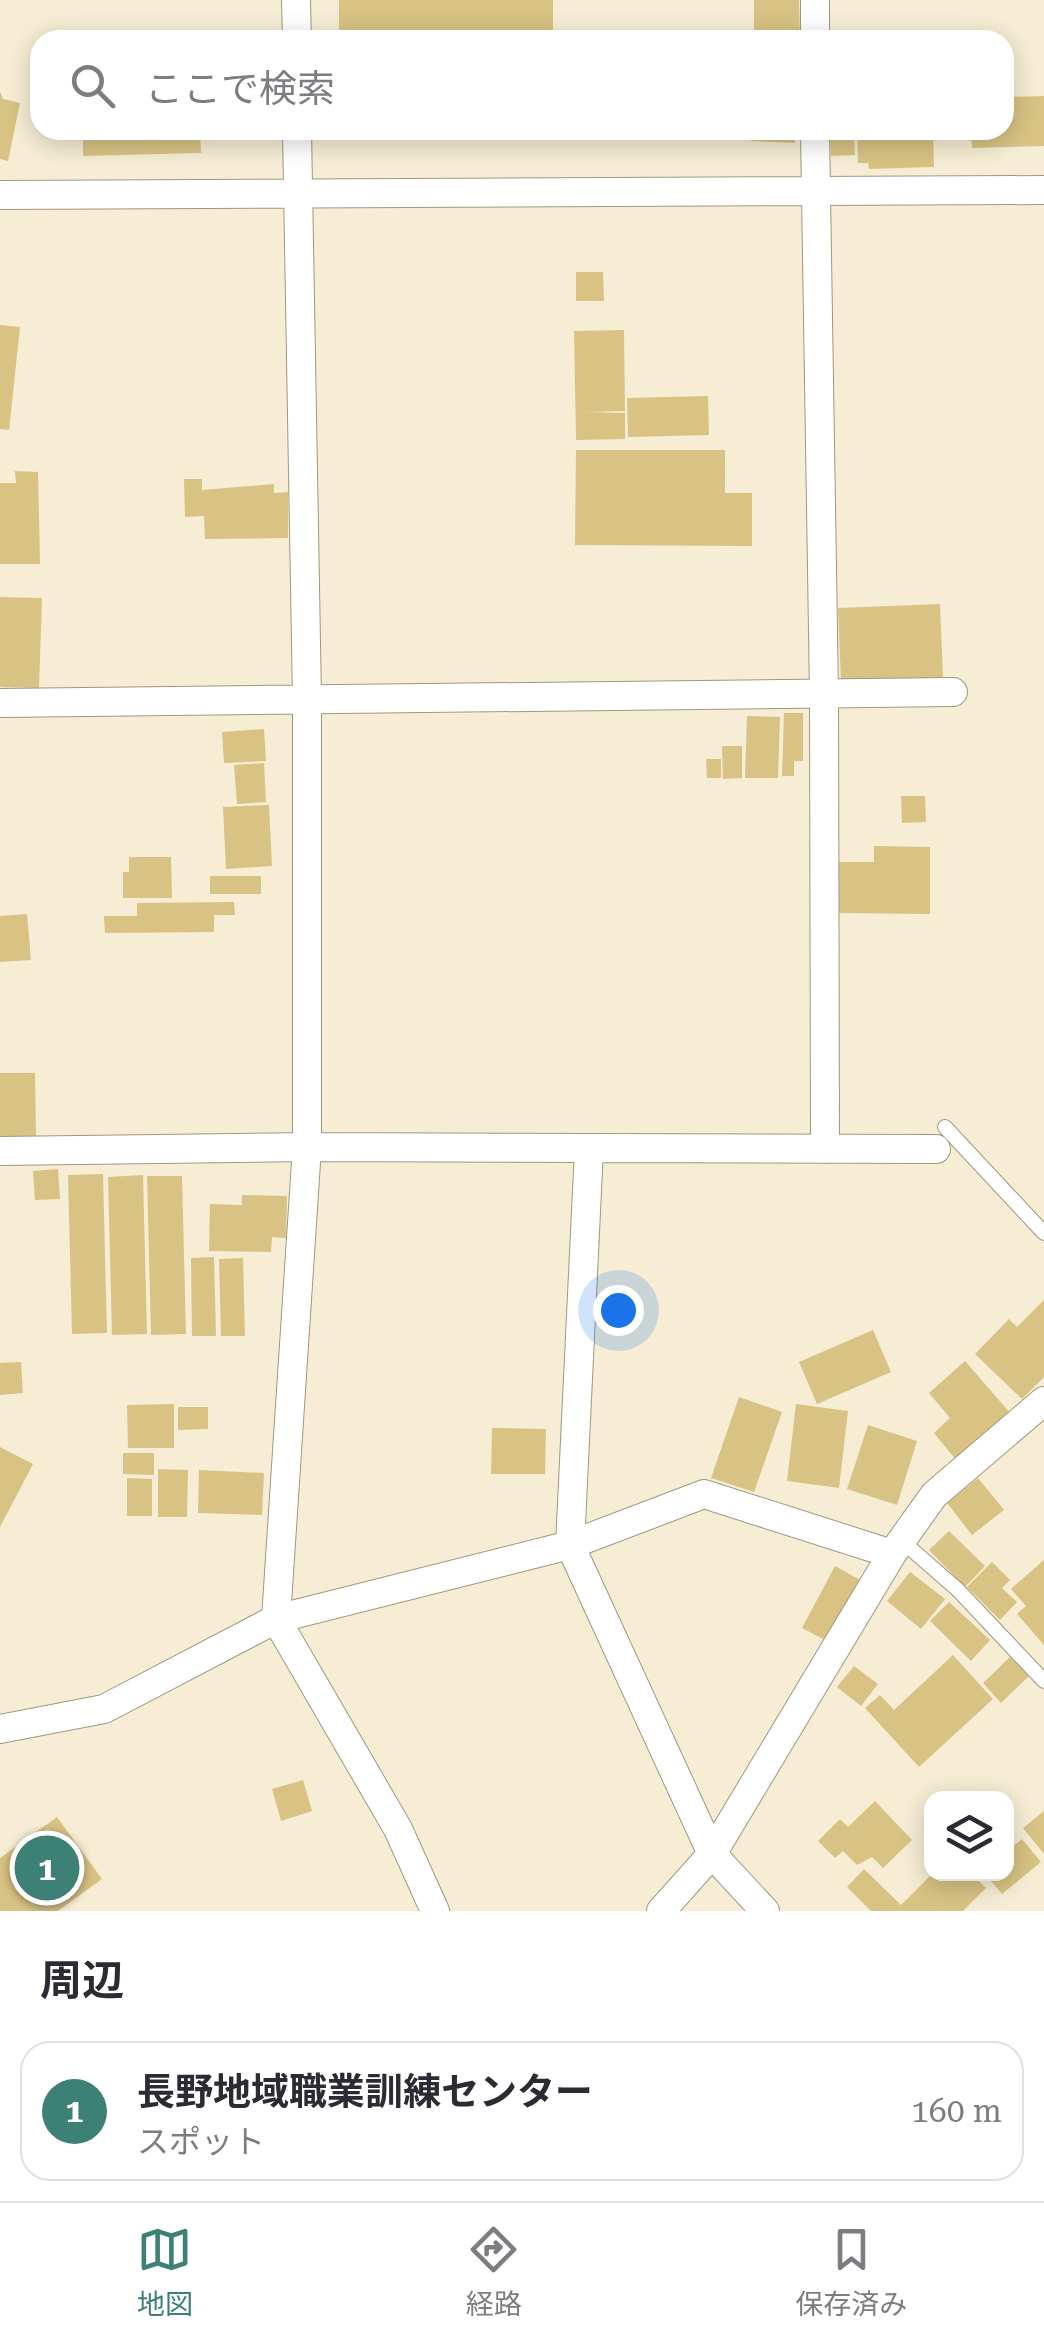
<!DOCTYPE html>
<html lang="ja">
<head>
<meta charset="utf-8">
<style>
  :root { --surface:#fff; --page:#f2f2f3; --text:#2b2b33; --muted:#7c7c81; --line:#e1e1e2; --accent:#3d8176 }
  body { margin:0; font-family:"Roboto Serif","Noto Sans JP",serif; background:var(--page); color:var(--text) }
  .controls { position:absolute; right:30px; bottom:30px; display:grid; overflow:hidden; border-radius:20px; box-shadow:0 5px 25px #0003 }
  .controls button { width:90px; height:90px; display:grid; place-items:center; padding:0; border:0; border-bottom:2px solid var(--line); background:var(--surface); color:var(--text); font:50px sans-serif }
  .you { position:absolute; left:618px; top:1310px; width:35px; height:35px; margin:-25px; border:8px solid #fff; border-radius:50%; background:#1a73e8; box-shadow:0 0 0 15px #1a73e833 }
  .badge { display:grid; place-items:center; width:65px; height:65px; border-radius:50%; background:var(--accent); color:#fff; font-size:32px; font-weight:700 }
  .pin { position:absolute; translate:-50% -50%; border:5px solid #fff; box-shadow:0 2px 10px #0006 }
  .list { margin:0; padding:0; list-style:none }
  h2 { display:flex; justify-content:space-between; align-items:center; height:130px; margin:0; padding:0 40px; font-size:42px }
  h2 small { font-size:32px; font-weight:400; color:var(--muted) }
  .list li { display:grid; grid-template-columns:65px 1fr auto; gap:30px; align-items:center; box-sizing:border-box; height:140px; margin:0 20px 20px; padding:0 20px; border:2px solid var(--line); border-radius:30px }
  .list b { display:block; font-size:38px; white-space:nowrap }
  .list p { margin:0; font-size:32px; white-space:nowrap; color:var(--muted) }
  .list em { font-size:32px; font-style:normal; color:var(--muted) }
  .icon { flex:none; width:55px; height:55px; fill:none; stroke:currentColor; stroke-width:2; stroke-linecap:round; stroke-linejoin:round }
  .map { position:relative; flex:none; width:1044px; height:1911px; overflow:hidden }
  .search { position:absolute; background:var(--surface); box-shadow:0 5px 25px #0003; left:30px; right:30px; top:30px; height:110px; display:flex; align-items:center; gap:25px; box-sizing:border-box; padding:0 35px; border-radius:30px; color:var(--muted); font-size:38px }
  .sheet { height:290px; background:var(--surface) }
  nav { display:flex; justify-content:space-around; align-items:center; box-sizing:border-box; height:140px; border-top:2px solid var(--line); background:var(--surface); font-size:28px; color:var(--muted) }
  nav a { display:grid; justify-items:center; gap:5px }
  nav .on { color:var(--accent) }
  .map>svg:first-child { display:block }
  .building { fill:#d8c384 }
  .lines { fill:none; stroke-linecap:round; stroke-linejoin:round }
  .service-casing { stroke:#9f977f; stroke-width:16 }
  .minor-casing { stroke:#9f977f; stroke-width:30 }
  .service { stroke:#fff; stroke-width:14 }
  .minor { stroke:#fff; stroke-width:28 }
</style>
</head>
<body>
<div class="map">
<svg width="1044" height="1911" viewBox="0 0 1044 1911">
  <rect width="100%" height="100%" fill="#f6edd4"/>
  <!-- building -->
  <path class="building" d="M339 0H553V32H528V40H339Z
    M754 0H799L800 35H754Z
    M0 92 3 99 20 103 8 161 0 159Z
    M1044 96V146L972 148 971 130H1004V97Z
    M87 130H200L201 153 83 156V133Z
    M739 130H795V143L751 141 752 134Z
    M830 130H854L855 155 831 156Z
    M857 130H933L934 167 869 169 868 163H858Z
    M576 272H603L604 301H576Z
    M0 325 20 327 9 430 0 429Z
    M624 330 625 411 585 412 625 413V439L576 440 574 331Z
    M708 396 709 435 628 437 627 398Z
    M576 450H725V493H752V546L575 545Z
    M15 471 38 472 40 564H0V483H16Z
    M184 479H202V490L274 484V493L288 492V538L205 539 204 516 185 517Z
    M0 597 42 598 39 688 0 687Z
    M940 604 943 677 841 681 838 608Z
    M784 713H803V761H794V776H782Z
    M747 716 780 717 778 778H745Z
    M264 729 266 761 224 763 222 732Z
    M722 746H742V778L723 779Z
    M706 759H721V778H707Z
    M264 763 266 802 237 804 234 765Z
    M901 796H925L926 822 902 823Z
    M269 805 272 866 226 869 223 807Z
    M874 846 930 847V914L836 913V862H874Z
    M129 857H171L172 898H123V872H129Z
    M210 876H261V894H210Z
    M234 902 235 915H214V932L105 933 104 916H137V903Z
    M27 914 31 960 0 962V916Z
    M0 1073H35L36 1137H0Z
    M58 1169 60 1199 35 1200 33 1171Z
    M103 1174 107 1333 72 1334 68 1175Z
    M143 1175 147 1334 112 1335 108 1177Z
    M147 1176H182L186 1334 151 1335Z
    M242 1195 287 1196 286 1238 272 1237 271 1252 209 1251 210 1204 242 1205Z
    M214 1257 216 1336H192L191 1258Z
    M243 1258 245 1336H221L219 1259Z
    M1044 1300V1377L1022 1399 975 1354 1009 1319 1017 1327Z
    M873 1330 891 1372 817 1404 799 1362Z
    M965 1361 1011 1414 957 1461 934 1433 950 1418 929 1393Z
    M21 1362 23 1393 0 1395V1363Z
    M739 1397 782 1412 754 1492 711 1478Z
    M174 1404V1448H128L127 1405Z
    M796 1404 848 1411 839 1488 787 1481Z
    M178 1407H208V1429L178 1430Z
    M868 1425 917 1441 897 1505 847 1489Z
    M492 1428 546 1429 545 1474H491Z
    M0 1447 33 1464 0 1527Z
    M123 1453H154V1475L123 1474Z
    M158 1469 188 1470 187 1517H158Z
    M199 1470 264 1473 262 1515 198 1513Z
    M127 1478 152 1479V1516H127Z
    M978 1478 1004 1510 972 1535 947 1503Z
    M949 1531 985 1566 965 1587 929 1550Z
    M1044 1560V1645L1017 1614 1026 1606 1011 1589Z
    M992 1562 1010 1580 1002 1588 1017 1602 1000 1620 967 1587Z
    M835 1566 864 1582 831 1643 802 1628Z
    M910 1572 945 1599 921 1629 887 1601Z
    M949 1602 990 1640 971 1661 930 1621Z
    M953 1655 993 1699 919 1767 865 1708 880 1695 894 1710Z
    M1010 1657 1029 1676 1001 1703 983 1683Z
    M854 1666 878 1684 861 1706 837 1687Z
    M303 1780 312 1811 281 1821 272 1789Z
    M875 1801 912 1840 883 1868 872 1857 857 1865 843 1851 835 1858 818 1841 840 1819 848 1827Z
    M1044 1811V1854L1023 1828Z
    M57 1817 102 1879 58 1911H0V1858Z
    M1022 1839 1041 1862 1002 1894 985 1874H1006V1852Z
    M864 1869 901 1905 932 1874H971L986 1888 963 1911H871L847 1887Z"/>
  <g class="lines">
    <defs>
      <path id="service" d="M945 1127 1044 1233
        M902 1541 958 1590 1044 1681"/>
      <path id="minor" d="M296 0 297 40
        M815 0V40
        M297 130 307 700V1147L276 1619 398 1829 435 1911
        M815 130 824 694 825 1149
        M0 195 1044 190
        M0 703 953 692
        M589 1149 570 1545 712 1854 765 1911
        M0 1151 307 1147 936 1149
        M0 1729 104 1709 276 1619 570 1545 704 1494 892 1554
        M661 1911 712 1854 892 1554 934 1495 1044 1401"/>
    </defs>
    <!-- service casing -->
    <use href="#service" class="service-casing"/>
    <!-- minor casing -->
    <use href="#minor" class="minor-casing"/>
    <!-- service -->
    <use href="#service" class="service"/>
    <!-- minor -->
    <use href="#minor" class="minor"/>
  </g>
</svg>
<div class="controls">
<button><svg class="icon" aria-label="layers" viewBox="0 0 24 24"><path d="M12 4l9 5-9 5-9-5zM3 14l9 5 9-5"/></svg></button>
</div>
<div class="you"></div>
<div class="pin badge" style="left:47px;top:1868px">1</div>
<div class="search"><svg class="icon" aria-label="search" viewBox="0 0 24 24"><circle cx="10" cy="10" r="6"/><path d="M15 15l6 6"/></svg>ここで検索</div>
</div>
<section class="sheet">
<h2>周辺<small></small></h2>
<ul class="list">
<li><span class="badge">1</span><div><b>長野地域職業訓練センター</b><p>スポット</p></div><em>160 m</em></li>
</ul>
</section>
<nav>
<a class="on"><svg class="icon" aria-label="map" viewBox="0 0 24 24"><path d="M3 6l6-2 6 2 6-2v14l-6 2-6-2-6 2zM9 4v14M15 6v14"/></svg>地図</a>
<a><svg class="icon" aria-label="directions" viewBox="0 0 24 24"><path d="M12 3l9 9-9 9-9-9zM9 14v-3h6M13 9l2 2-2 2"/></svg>経路</a>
<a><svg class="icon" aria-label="saved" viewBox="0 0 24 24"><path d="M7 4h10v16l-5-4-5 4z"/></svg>保存済み</a>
</nav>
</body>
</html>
